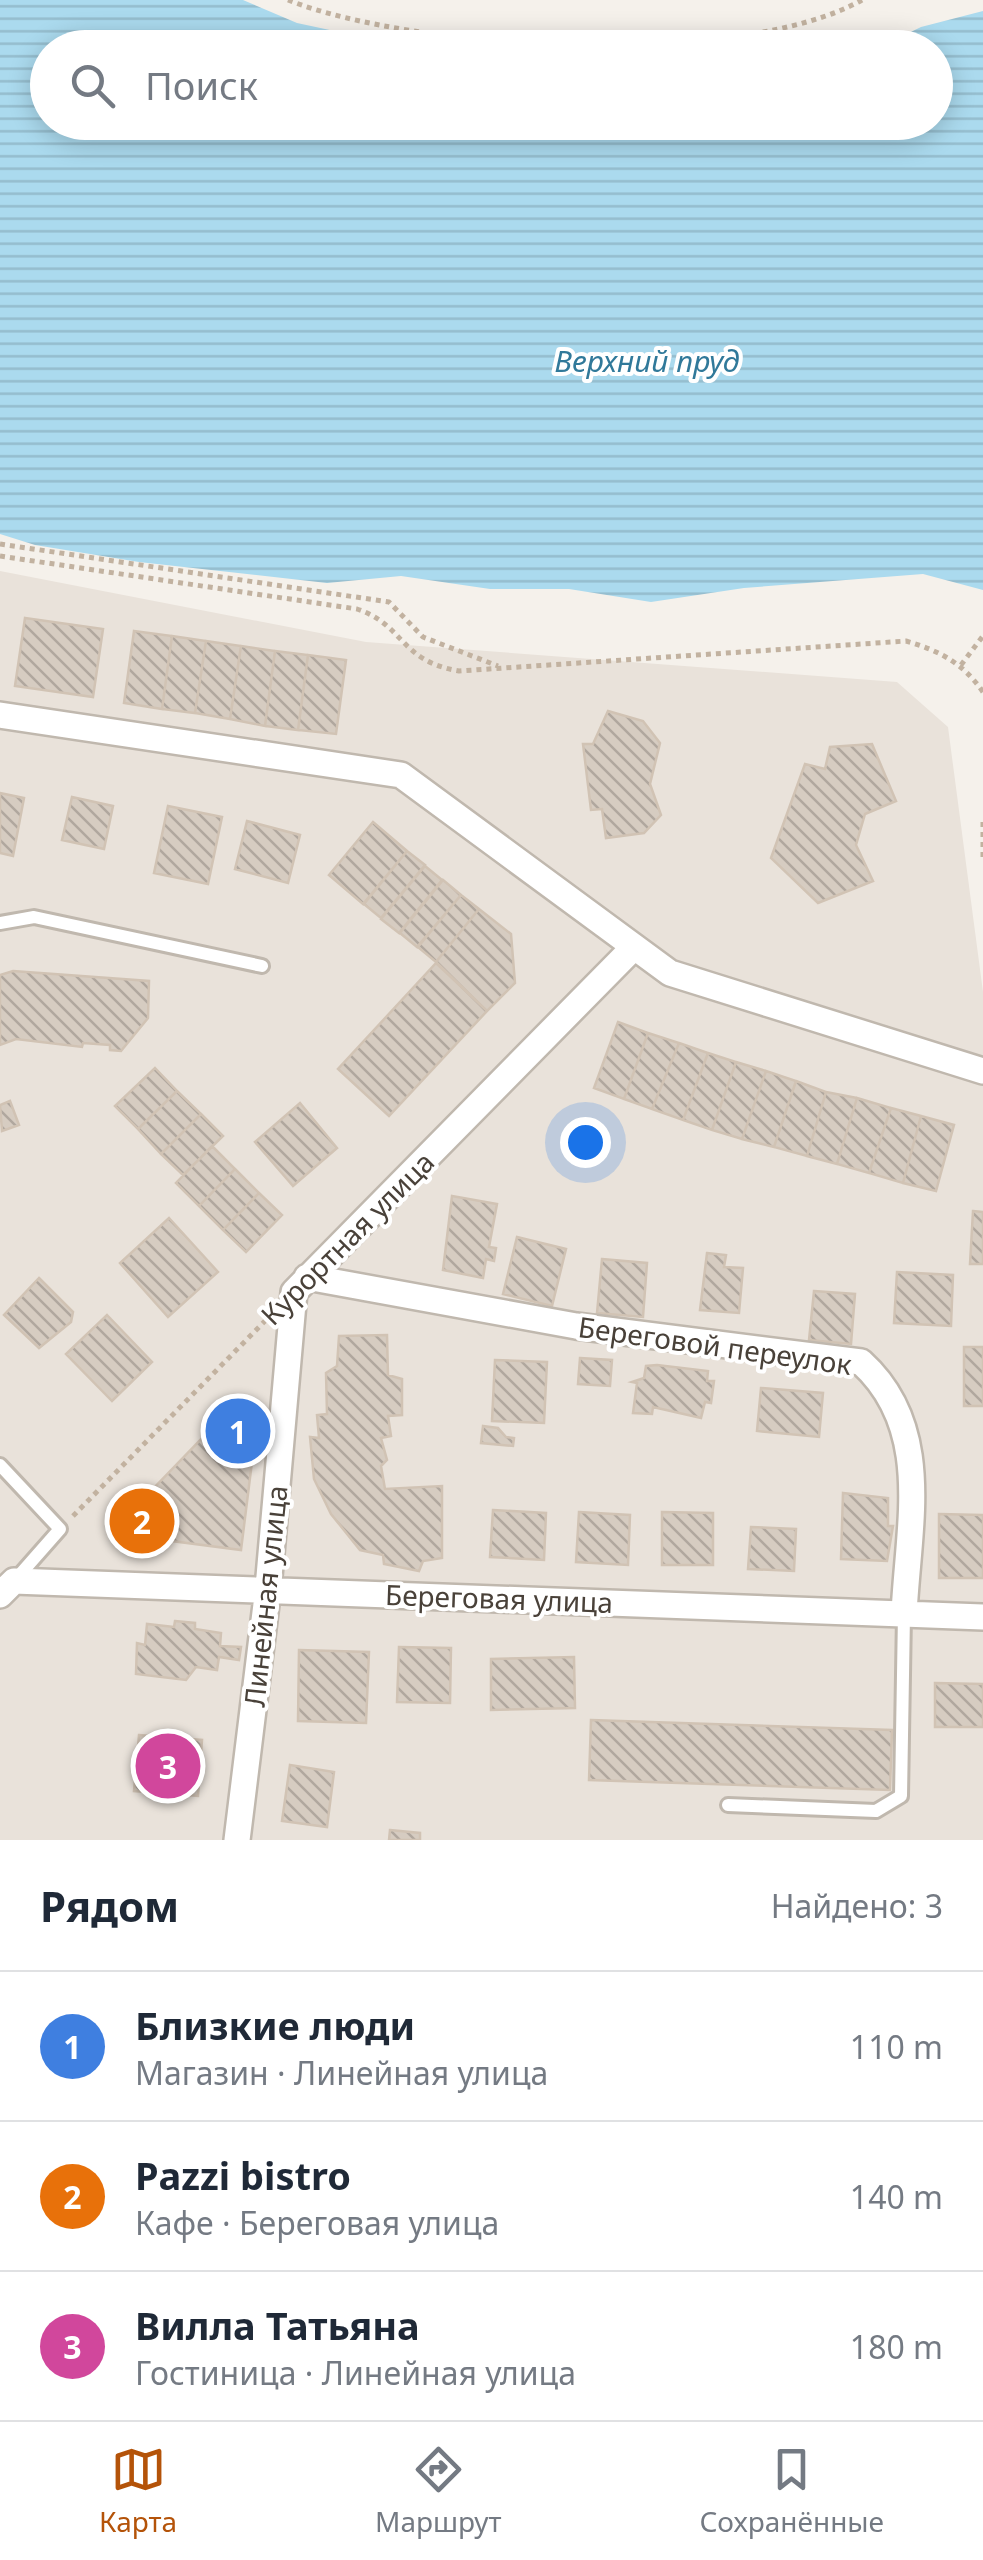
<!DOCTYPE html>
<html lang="ru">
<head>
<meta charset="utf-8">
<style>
  :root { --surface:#fff; --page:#f2f2f3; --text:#1f2937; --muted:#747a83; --line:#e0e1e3; --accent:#b45309 }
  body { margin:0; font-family:"Noto Sans",sans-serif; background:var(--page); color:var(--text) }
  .you { position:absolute; left:585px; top:1142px; width:35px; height:35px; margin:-25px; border:8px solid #fff; border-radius:50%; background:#1a73e8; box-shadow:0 0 0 15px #1a73e833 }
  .badge { display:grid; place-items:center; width:65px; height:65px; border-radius:50%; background:var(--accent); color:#fff; font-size:32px; font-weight:700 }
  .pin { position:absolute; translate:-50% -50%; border:5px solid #fff; box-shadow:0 2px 10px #0006 }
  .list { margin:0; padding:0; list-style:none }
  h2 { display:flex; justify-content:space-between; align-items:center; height:130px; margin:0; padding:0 40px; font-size:42px }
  h2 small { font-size:32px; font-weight:400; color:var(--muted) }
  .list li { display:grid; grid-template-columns:65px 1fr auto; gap:30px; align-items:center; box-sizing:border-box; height:150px; padding:0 40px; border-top:2px solid var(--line) }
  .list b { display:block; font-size:38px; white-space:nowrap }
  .list p { margin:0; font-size:32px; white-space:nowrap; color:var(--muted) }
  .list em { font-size:32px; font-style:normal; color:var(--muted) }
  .icon { flex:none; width:55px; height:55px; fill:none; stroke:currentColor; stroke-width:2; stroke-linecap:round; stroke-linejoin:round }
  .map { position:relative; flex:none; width:983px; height:1840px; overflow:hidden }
  .search { position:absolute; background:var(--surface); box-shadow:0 5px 25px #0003; left:30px; right:30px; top:30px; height:110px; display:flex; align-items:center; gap:25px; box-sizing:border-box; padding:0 35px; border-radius:55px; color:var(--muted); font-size:38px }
  .sheet { height:580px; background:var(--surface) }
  nav { display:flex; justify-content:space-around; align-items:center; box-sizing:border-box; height:140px; border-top:2px solid var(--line); background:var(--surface); font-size:28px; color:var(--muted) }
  nav a { display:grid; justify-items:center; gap:5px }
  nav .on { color:var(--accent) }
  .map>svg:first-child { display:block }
  .residential { fill:#e9e2da }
  .water { fill:url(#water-rules) }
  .building { fill:url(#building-back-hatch); stroke:#d1c3b4; stroke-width:2.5 }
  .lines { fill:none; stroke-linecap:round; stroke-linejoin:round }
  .service-casing { stroke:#c0b8ae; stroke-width:18 }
  .minor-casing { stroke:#c0b8ae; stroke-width:30 }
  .path { stroke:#c2b2a0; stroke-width:5; stroke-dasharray:5 5; stroke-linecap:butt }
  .service { stroke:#fff; stroke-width:12 }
  .minor { stroke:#fff; stroke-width:25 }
  .labels { text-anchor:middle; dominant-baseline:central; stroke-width:8; stroke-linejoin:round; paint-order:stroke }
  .street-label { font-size:28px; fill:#494139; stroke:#fff }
  .water-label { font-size:30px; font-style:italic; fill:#30799a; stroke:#fff }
</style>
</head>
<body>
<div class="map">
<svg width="983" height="1840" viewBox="0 0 983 1840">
  <defs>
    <pattern id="water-rules" width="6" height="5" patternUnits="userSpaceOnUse" patternTransform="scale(2.5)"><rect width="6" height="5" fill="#abdaee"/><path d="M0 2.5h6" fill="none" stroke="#95bccd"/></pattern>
    <pattern id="building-back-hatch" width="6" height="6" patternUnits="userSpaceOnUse" patternTransform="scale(2.5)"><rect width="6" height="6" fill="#d6ccc1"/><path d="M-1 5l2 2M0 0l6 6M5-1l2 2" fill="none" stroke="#b0a79e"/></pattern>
  </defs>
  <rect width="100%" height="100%" fill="#f5f1eb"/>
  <!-- residential -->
  <path class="residential" d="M0 571 366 642 897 682 948 727 983 992V1840H0Z"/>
  <!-- water -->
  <path class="water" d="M0 0H243L297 23 400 45 441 47 48 48V122H936V48L775 47 875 35 880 47 921 27 983 11V590L923 574 744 588 651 602 569 589H490L401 576 327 583 139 562 35 545 0 534Z"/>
  <!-- building -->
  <path class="building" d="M25 618 103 629 93 697 15 686Z
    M134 631 172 636 162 709 124 703Z
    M172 636 206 641 195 713 162 709Z
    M206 641 241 646 230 719 195 713Z
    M241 646 275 651 265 726 230 719Z
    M275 651 308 655 298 730 265 726Z
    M308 655 346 660 336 734 298 730Z
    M608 711 643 721 660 743 650 784 661 815 644 833 606 838 602 809 591 810 583 744H593Z
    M872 744 896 801 865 814 856 845 873 881 818 903 771 858 805 764 825 769 830 747Z
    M0 793 24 798 13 856 0 853Z
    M72 797 113 806 104 849 62 840Z
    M168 806 222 817 208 884 154 873Z
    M247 821 300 835 288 883 235 869Z
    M373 822 407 851 363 904 329 875Z
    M407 851 425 865 381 918 364 904Z
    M425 866 442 880 399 933 381 919Z
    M443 880 461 895 417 947 400 933Z
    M461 895 479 909 436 962 418 947Z
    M479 909 511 934 515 983 487 1011 436 962Z
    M436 963 487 1011 389 1116 338 1069Z
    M13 971 149 981 148 1018 121 1051 110 1050V1045L83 1043 82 1047 16 1039 0 1045V975Z
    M618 1022 648 1033 624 1099 594 1088Z
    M648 1033 679 1043 652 1109 624 1099Z
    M679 1043 708 1053 683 1120 652 1109Z
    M708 1053 736 1062 712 1130 683 1120Z
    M736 1062 766 1071 742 1139 712 1130Z
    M155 1068 177 1091 138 1129 115 1106Z
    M766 1071 796 1081 774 1147 742 1139Z
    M796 1081 826 1092 807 1156 774 1147Z
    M177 1091 201 1114 161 1154 138 1129Z
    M826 1092 857 1098 837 1164 807 1156Z
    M857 1098 891 1108 869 1173 837 1164Z
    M10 1101 19 1125 2 1131 0 1105Z
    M300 1103 337 1148 293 1186 255 1142Z
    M891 1108 921 1116 903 1183 869 1173Z
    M201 1114 223 1136 183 1175 161 1154Z
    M921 1116 954 1125 936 1191 903 1183Z
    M212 1146 235 1169 199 1206 176 1183Z
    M235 1169 259 1193 223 1230 199 1206Z
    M259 1193 282 1215 246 1252 223 1230Z
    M452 1196 497 1204 489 1247 496 1248 494 1261 486 1259 483 1278 443 1270Z
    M973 1211 983 1212V1264H970Z
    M169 1218 218 1272 168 1317 120 1263Z
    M517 1237 566 1249 552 1306 503 1294Z
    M707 1253 726 1255 724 1267 743 1268 739 1313 700 1310Z
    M602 1259 647 1263 643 1317 597 1313Z
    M897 1272 953 1275 951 1326 894 1323Z
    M39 1278 73 1312 71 1322 39 1348 4 1315Z
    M814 1291 855 1294 851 1344 809 1340Z
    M107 1315 152 1362 112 1401 66 1354Z
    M387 1335 388 1375 402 1379V1415L388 1416 391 1436 381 1438 387 1460 381 1466 385 1489 442 1486V1558L423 1561 419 1571 384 1564 383 1555 360 1550 331 1514 314 1479 310 1437 319 1438 317 1415 327 1414 326 1373 337 1366 339 1336Z
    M964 1347H983V1406H964Z
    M580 1358 612 1360 610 1386 578 1384Z
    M495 1360 547 1362 544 1423 492 1421Z
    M657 1365 708 1371 707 1381H714L711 1403 705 1402 701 1418 653 1407 652 1414 633 1413 637 1383 632 1382 644 1378 646 1366Z
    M761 1388 823 1393 819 1437 757 1431Z
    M235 1404 257 1422 241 1550 141 1537 123 1520Z
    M483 1426 498 1428 506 1437 514 1438 513 1446 481 1443Z
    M843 1493 888 1498V1526H893L887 1561 841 1559Z
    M493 1510 546 1513 544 1560 490 1557Z
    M579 1512 630 1515 628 1565 576 1562Z
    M662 1512 713 1513V1565H662Z
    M939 1514 983 1515V1578H939Z
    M751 1527 796 1529 794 1571 748 1569Z
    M175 1621 195 1623V1629L221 1633 220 1646 241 1647 239 1660 219 1657 217 1670 196 1667 186 1680 136 1674 137 1643 145 1645 147 1624 174 1627Z
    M399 1647 451 1648 450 1703 397 1702Z
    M299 1650 369 1652 366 1723 298 1721Z
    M574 1657 575 1708 491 1710V1659Z
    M935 1683 983 1684V1727H935Z
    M591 1720 892 1730 890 1790 589 1780Z
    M139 1735 202 1740 198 1796 134 1791Z
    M290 1765 334 1772 327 1827 282 1821Z
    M390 1830 420 1833V1840H389Z"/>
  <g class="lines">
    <defs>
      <path id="service" d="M0 923 34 917 262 966
        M0 1465 60 1529 16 1579
        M728 1805 876 1811 901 1796 904 1614"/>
      <path id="minor" d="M0 715 401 775 670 973 983 1071
        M307 1277 576 1326 861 1362C934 1428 908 1525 904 1614
        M0 1595 14 1581 983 1617
        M237 1840 268 1588 294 1292 634 947"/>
    </defs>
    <!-- service casing -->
    <use href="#service" class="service-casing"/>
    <!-- minor casing -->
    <use href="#minor" class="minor-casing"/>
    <!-- path -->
    <path class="path" d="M288 0C416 51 741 68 862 0
      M0 544 389 602 423 637 498 666
      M0 556 357 609C405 625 399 661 459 671L906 641C940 651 963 663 983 692
      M961 665 983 636
      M983 822V862
      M73 1516 265 1321"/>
    <!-- service -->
    <use href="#service" class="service"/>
    <!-- minor -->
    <use href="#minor" class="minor"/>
  </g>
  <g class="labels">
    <!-- street labels -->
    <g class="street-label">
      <text transform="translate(347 1238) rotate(-45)">Курортная улица</text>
      <text transform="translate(715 1345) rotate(8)">Береговой переулок</text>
      <text transform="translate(265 1596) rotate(-84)">Линейная улица</text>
      <text transform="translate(499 1598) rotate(2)">Береговая улица</text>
    </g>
    <!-- water labels -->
    <g class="water-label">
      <text x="647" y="360">Верхний пруд</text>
    </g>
  </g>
</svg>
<div class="you"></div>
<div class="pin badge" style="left:238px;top:1431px;background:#3f7fe0">1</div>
<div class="pin badge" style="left:142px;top:1521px;background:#e8710a">2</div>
<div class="pin badge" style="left:168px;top:1766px;background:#d1479c">3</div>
<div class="search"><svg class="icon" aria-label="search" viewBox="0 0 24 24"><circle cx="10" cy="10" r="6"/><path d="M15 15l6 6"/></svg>Поиск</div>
</div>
<section class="sheet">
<h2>Рядом<small>Найдено: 3</small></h2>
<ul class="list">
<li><span class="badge" style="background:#3f7fe0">1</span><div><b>Близкие люди</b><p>Магазин · Линейная улица</p></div><em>110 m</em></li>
<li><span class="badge" style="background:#e8710a">2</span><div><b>Pazzi bistro</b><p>Кафе · Береговая улица</p></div><em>140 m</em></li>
<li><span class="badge" style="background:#d1479c">3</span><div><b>Вилла Татьяна</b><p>Гостиница · Линейная улица</p></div><em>180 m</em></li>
</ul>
</section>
<nav>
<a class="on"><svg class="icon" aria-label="map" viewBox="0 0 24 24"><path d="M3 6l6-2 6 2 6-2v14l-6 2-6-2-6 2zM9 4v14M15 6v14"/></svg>Карта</a>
<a><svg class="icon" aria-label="directions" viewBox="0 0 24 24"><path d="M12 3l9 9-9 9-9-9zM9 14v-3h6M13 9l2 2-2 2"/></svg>Маршрут</a>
<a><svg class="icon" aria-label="saved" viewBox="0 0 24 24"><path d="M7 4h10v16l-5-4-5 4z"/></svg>Сохранённые</a>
</nav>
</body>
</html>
